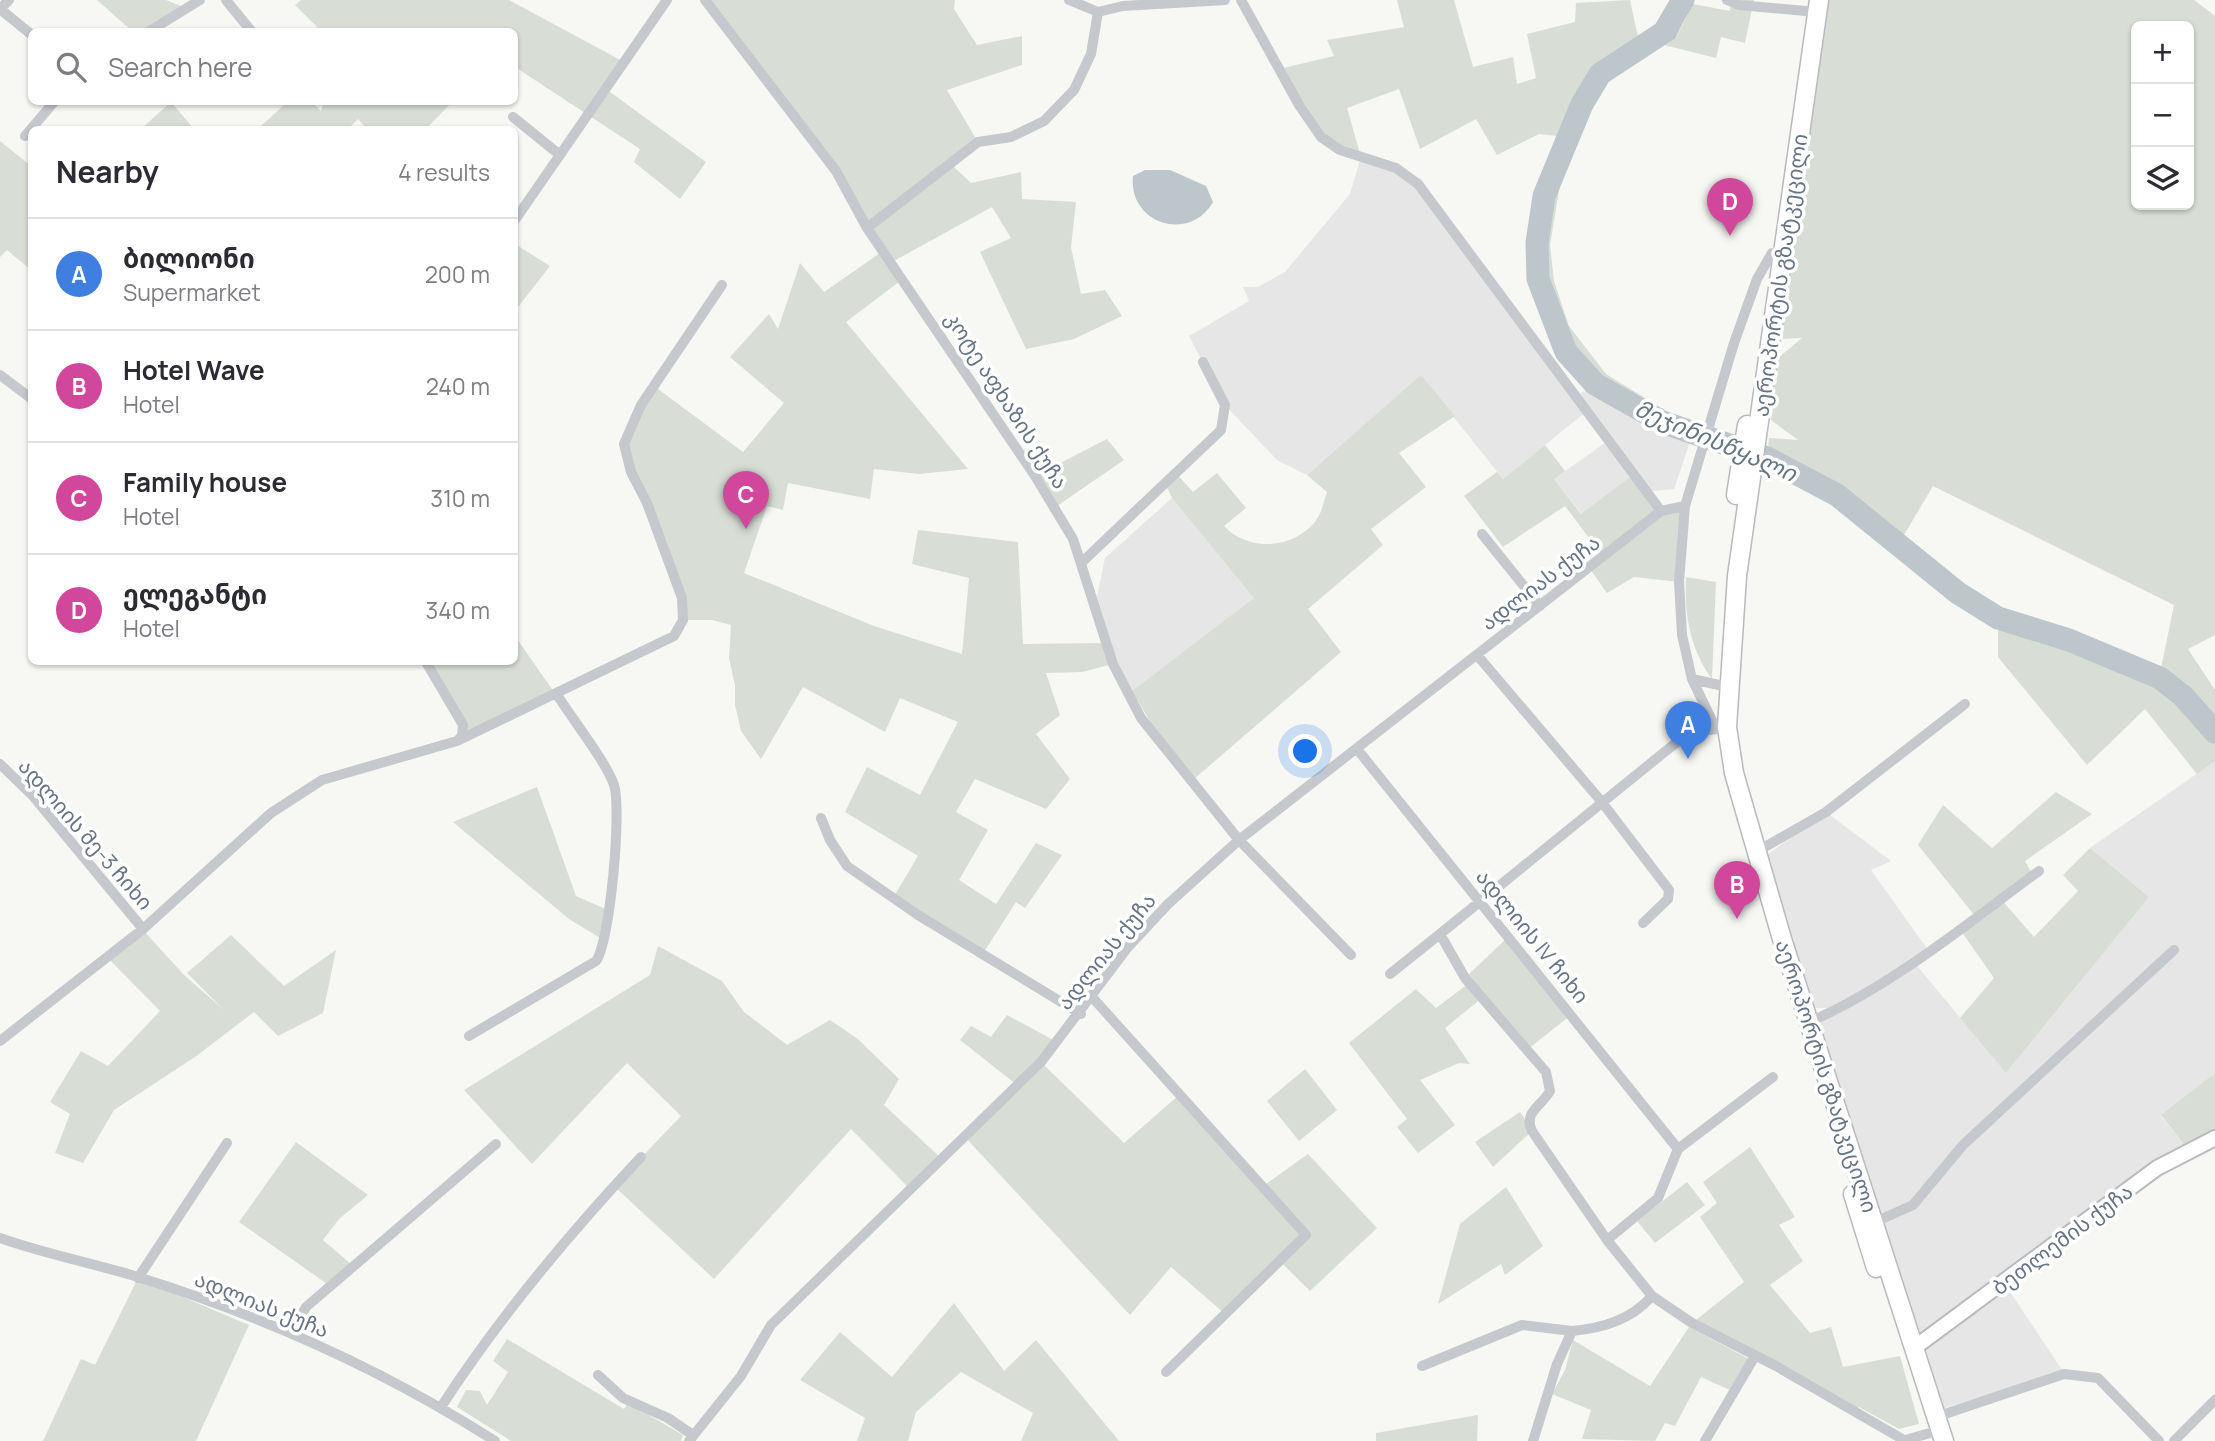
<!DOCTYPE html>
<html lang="en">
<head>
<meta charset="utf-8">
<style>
  :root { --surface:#fff; --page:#f2f2f3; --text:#2b2b33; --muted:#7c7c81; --line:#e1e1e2; --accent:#111827 }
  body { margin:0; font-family:Manrope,"Noto Sans Georgian",sans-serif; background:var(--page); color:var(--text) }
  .controls { position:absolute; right:21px; top:21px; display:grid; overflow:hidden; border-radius:10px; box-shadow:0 2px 5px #0004 }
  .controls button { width:63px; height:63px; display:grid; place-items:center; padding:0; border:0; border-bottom:2px solid var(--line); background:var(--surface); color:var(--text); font:35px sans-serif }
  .you { position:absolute; left:1306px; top:752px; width:24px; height:24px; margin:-18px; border:5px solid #fff; border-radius:50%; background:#1a73e8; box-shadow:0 0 0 10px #1a73e833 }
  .badge { display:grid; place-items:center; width:46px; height:46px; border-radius:50%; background:var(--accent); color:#fff; font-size:23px; font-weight:700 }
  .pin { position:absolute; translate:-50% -58px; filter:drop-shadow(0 2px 4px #0008) }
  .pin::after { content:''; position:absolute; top:37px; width:24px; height:21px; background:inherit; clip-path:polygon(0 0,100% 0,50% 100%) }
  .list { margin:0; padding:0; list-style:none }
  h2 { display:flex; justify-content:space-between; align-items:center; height:91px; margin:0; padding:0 28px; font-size:30px }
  h2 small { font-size:23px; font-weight:400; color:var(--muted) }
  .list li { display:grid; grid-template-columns:46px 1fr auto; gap:21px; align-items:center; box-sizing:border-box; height:112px; padding:0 28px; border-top:2px solid var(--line) }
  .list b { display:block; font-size:26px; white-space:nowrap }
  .list p { margin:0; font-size:23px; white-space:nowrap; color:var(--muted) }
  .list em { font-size:23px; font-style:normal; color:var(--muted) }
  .icon { flex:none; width:38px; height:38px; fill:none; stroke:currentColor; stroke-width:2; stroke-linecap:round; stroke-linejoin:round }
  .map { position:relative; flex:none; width:2215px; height:1441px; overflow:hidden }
  .search { position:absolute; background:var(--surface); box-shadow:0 2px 5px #0004; left:28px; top:28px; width:490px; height:77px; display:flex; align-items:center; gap:18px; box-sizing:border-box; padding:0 24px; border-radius:10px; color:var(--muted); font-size:26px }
  .panel { position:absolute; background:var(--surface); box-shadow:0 2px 5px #0004; left:28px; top:126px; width:490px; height:539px; border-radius:10px }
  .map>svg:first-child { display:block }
  .built { fill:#e5e6e5 }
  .green { fill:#d8ded5; fill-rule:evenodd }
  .water { fill:#bcc6cb }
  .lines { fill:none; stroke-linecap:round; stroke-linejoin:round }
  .river { stroke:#bcc6cb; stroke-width:23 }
  .secondary-casing { stroke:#b8bbc0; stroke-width:18 }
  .highway-casing { stroke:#b8babe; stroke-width:21 }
  .street { stroke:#c5c8cc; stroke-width:10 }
  .secondary { stroke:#fff; stroke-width:14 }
  .highway { stroke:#fff; stroke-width:18 }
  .labels { text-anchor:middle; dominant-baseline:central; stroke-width:7; stroke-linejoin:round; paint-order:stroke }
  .street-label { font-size:21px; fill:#677485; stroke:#fff }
  .water-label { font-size:23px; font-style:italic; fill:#637681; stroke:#fff }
</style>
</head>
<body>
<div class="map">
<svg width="2215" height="1441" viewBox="0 0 2215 1441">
  <rect width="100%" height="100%" fill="#f7f7f4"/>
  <!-- built -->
  <path class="built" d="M1361 157 1396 168 1418 184 1587 411 1503 479 1421 376 1307 475 1277 460 1225 405 1189 336 1249 301 1243 287H1258L1285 272 1350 194Z
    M1595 384 1662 422 1693 433 1674 489 1652 491 1627 462 1578 395Z
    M1609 440 1634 474 1582 514 1554 479Z
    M1172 498 1255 598 1132 691 1115 658 1097 597 1105 558Z
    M2215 761V1073L2161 1116 2189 1151 2004 1283 2064 1373 1944 1408 1922 1347 1935 1333H1918L1816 1025 1839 1008H1812L1767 855 1826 812 1891 861 1871 870 1928 950 1913 961 2006 1073 2149 897 2090 848Z"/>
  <!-- green -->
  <path class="green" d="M97 0H166L186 8 148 31H132Z
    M301 0H509L624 62 606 89 706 162 680 199 634 162 640 149 515 67 514 32 321 31 295 5Z
    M705 0H955L954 9 977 45 1022 36V65L947 90 978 142 951 164 971 183 1021 172 1022 199 1076 202 1071 247 1081 294 1105 290 1122 316 1074 339 1026 349 980 252 1011 238 992 207 892 262 903 279 846 322 968 469 919 474 874 469 870 499 788 483 783 510 767 506 744 573 874 626 962 654 969 578 912 564 918 530 1018 542 1023 644 1107 643 1113 664 1082 672 1046 673 1060 715 1036 734 1070 779 1046 809 975 779 956 812 988 830 959 880 996 904 1036 843 1062 855 1025 908 1016 902 982 955 893 898 918 856 845 812 867 767 920 795 958 722 900 698 885 732 803 687 761 759 741 731 735 705V685L729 658 731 625 712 620H683L682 598 631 472 626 434 654 386 743 452 784 403 730 357 769 314 778 329 800 263 824 292 883 251 836 171Z
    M1397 0H1454L1473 67 1513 57 1517 84 1536 78 1527 34 1575 22 1576 3 1630 0 1642 55 1600 75 1582 104 1568 137 1550 245 1554 281 1569 326 1606 374 1676 417 1693 433C1665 423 1615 402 1593 382 1544 336 1526 261 1544 196 1549 176 1560 156 1568 137L1539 134 1497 155 1476 119 1420 149 1399 89 1347 108 1361 157 1321 137 1279 69 1334 56 1327 40 1404 27Z
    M1731 0H1754L1745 43 1721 37 1716 58 1664 45 1675 39 1693 4 1730 11Z
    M1823 0H2194L2215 16V635L2188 649 2215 690V761L2197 774 2145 709 2087 765 1998 657V618L2069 640 2159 678 2174 605 1933 486 1898 545 1837 495 1767 458 1769 438 1798 440 1771 420 1778 358 1802 338 1780 339ZM2136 26H2189V205H2136Z
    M171 102 194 129H141Z
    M287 102H312L321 111 324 102H452L426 129H367L358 119 348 129H258Z
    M0 141 31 166V270L7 250 0 257Z
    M515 244 550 266 515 311Z
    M1421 375 1455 416 1399 453 1426 487 1371 529 1383 545 1308 609 1341 652 1193 780 1154 728 1132 691 1254 598 1172 498 1165 483 1176 473 1193 492 1217 473 1246 508 1224 526C1249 553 1296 549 1317 519 1322 512 1324 500 1327 492L1307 475Z
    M1107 439 1124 460 1054 508 1035 476Z
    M1545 445 1565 471 1554 479 1581 514 1634 474 1661 511 1685 506 1679 582 1634 577 1607 593 1590 569 1604 558 1565 506 1503 547 1464 496 1497 472 1503 479Z
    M1686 577 1716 582 1712 679C1690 649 1684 614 1686 577Z
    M515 636 554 692 455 740 462 724 425 662H514Z
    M537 787 576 896 608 910 605 941 569 919 453 822Z
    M2056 792 2092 814 2025 861 2033 875 2000 898 2034 937 2078 891 2063 875 2090 848 2149 897 2006 1073 1960 1018 1994 978 1959 928 1975 916 1918 845 1943 805 1992 848Z
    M143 930 184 975 223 1009 187 973 231 935 284 986 336 950 323 1013 278 1036 254 1012 195 1057 114 1110 83 1163 55 1153 70 1114 50 1102 81 1051 108 1066 160 1011 107 957Z
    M1509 936 1572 1014 1527 1050 1482 998 1445 1028 1470 1064 1459 1063 1420 1080 1455 1125 1418 1153 1397 1127 1407 1119 1349 1043 1416 989 1436 1008 1469 983 1465 978Z
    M658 946 722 981 744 1012 787 1045 830 1020 858 1039 899 1079 884 1105 943 1160 912 1191 851 1129 714 1279 614 1186 681 1116 627 1063 532 1164 464 1090 650 975Z
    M1007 1015 1057 1042 1041 1062 1124 1143 1179 1095 1262 1187 1308 1154 1377 1228 1310 1291 1280 1261 1225 1314 1171 1267 1130 1315 965 1137 1017 1085 960 1040 971 1026 991 1037Z
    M1305 1069 1337 1110 1299 1141 1267 1101Z
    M2215 1073V1140L2189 1151 2161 1115Z
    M1520 1112 1532 1131 1493 1167 1475 1142Z
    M296 1142 368 1195 339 1219 323 1240 353 1266 330 1286 239 1222Z
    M1750 1147 1795 1217 1779 1225 1803 1261 1770 1285 1810 1333 1831 1327 1843 1367 1900 1356 1919 1424 1899 1429 1859 1407 1853 1411 1692 1323 1744 1282 1700 1217 1717 1203 1703 1182Z
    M1687 1182 1705 1205 1655 1243 1637 1221Z
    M1506 1187 1543 1246 1505 1275 1501 1264 1438 1304 1460 1224Z
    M138 1278 249 1325 196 1441H43L81 1359 95 1365Z
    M954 1303 1004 1371 1036 1340 1119 1441H1021L1033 1413 961 1372 916 1412 908 1441H857L865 1418 800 1380 840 1332 892 1377Z
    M1689 1327 1749 1359 1732 1391 1701 1377 1675 1426 1665 1423 1655 1441 1582 1439 1591 1410 1552 1394 1565 1370 1573 1340 1650 1386Z
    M507 1339 624 1409 628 1403 683 1435 681 1441H511L457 1407 466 1390 480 1391 487 1405 508 1372 493 1361Z
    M1478 1415 1477 1441H1376V1433Z"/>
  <!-- water -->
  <path class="water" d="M1674 0H1693L1675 39 1642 55 1639 40C1654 31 1670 18 1674 0Z
    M1145 170H1170L1206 186 1213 202C1190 243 1128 224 1133 176Z"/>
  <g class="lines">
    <!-- river -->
    <path class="river" d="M1683 0 1664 32 1600 74 1582 104 1544 196 1537 243 1538 279 1566 352 1595 384 1662 422 1767 458 1837 495 1958 593 1998 618 2069 640 2160 678 2183 696 2215 732"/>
    <defs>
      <path id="secondary" d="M1914 1348 2157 1168 2215 1138"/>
      <path id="highway" d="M1819 0 1737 576 1727 727 1734 773 1782 939 1944 1441
        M1736 495 1747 425
        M1853 1194 1876 1268"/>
    </defs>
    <!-- secondary casing -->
    <use href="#secondary" class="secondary-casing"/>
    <!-- highway casing -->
    <use href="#highway" class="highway-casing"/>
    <!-- street -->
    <path class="street" d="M9 0 0 9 32 35
      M226 0 252 32
      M705 0 836 171 867 228 1035 476 1073 539 1113 664 1141 718 1239 840 1351 955
      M1069 0 1098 12
      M1241 0 1299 105 1321 137 1340 150 1396 168 1418 184 1661 511
      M1727 0 1739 5 1806 11
      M148 32 200 0
      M513 117 560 155
      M25 136 54 102
      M515 220 667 0
      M867 228 978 142 1011 137 1044 121 1074 90 1091 54 1098 12 1123 6 1225 0
      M1772 253 1757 279 1734 343 1685 506 1679 582 1682 635 1692 679 1716 729 1688 733 1440 934 1465 978 1546 1072 1550 1091C1542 1106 1523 1112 1532 1131L1607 1240 1652 1296 1692 1323 1776 1366 1904 1440
      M0 375 32 399
      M1482 534 1540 606
      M1081 563 1221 430 1225 405 1203 362
      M1477 655 1601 801 1669 890 1668 899 1643 923
      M1692 679 1728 687
      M457 741 674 636 683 620 682 598 647 503 631 472 624 444 641 405 722 285
      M1357 749 1678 1149
      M0 764 33 796 143 929
      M821 818 830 840 847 866 918 915 1081 1014
      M1756 852 1826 812 1965 704
      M1390 974 1440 934
      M1092 997 1306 1235 1166 1372
      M1809 1022C1888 989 1969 922 2039 871
      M469 1036 596 961C610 943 622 809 614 785 607 763 570 716 556 693
      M0 1041 143 929 271 813 322 780 457 741 462 736 463 725 426 662
      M1875 1222 1913 1205 1963 1145 2174 950
      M0 1238C45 1254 92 1263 138 1277 263 1316 385 1371 495 1441
      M1607 1240 1658 1198 1678 1149 1773 1077
      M138 1278 227 1143
      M291 1333 306 1307 496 1144
      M1422 1366 1522 1325 1572 1331
      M598 1375 623 1398 668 1418 693 1435
      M441 1407C500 1316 568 1235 641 1157
      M1936 1417 2064 1374 2098 1378 2159 1441
      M689 1441 741 1376 771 1325 1041 1062 1128 947 1168 904 1239 840 1661 511 1685 506
      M1533 1441 1557 1364 1572 1331C1603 1328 1631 1320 1652 1296
      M1705 1441 1755 1356
      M1902 1441 1930 1433
      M2174 1441 2215 1400"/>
    <!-- secondary -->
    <use href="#secondary" class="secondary"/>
    <!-- highway -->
    <use href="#highway" class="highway"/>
  </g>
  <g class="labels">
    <!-- street labels -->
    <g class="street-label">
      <text transform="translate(1780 275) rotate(-82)">აეროპორტის გზატკეცილი</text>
      <text transform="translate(1007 400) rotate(57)">კოტე აფხაზის ქუჩა</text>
      <text transform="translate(1540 582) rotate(-37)">ადლიას ქუჩა</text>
      <text transform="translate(86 834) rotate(49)">ადლიის მე-3 ჩიხი</text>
      <text transform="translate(1533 936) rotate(51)">ადლიის IV ჩიხი</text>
      <text transform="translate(1106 951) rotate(-51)">ადლიას ქუჩა</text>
      <text transform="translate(1827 1076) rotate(72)">აეროპორტის გზატკეცილი</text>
      <text transform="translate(2062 1239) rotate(-37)">ბეთლემის ქუჩა</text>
      <text transform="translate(262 1304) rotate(22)">ადლიას ქუჩა</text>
    </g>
    <!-- water labels -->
    <g class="water-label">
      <text transform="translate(1716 440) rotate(23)">მეჯინისწყალი</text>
    </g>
  </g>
</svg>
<div class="controls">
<button>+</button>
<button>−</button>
<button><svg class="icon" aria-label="layers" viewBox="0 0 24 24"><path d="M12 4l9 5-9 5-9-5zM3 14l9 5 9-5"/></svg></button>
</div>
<div class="you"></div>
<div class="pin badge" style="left:1688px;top:759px;background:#3f7fe0">A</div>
<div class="pin badge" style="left:1737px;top:919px;background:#d1479c">B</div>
<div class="pin badge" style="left:746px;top:529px;background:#d1479c">C</div>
<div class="pin badge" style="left:1730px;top:236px;background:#d1479c">D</div>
<div class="search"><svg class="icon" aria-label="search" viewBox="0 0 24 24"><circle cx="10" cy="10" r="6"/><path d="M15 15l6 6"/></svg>Search here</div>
<section class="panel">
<h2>Nearby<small>4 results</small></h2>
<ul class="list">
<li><span class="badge" style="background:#3f7fe0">A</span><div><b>ბილიონი</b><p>Supermarket</p></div><em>200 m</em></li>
<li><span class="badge" style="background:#d1479c">B</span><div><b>Hotel Wave</b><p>Hotel</p></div><em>240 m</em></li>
<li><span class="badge" style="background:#d1479c">C</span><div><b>Family house</b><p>Hotel</p></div><em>310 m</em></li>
<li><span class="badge" style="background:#d1479c">D</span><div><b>ელეგანტი</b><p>Hotel</p></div><em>340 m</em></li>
</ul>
</section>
</div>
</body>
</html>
